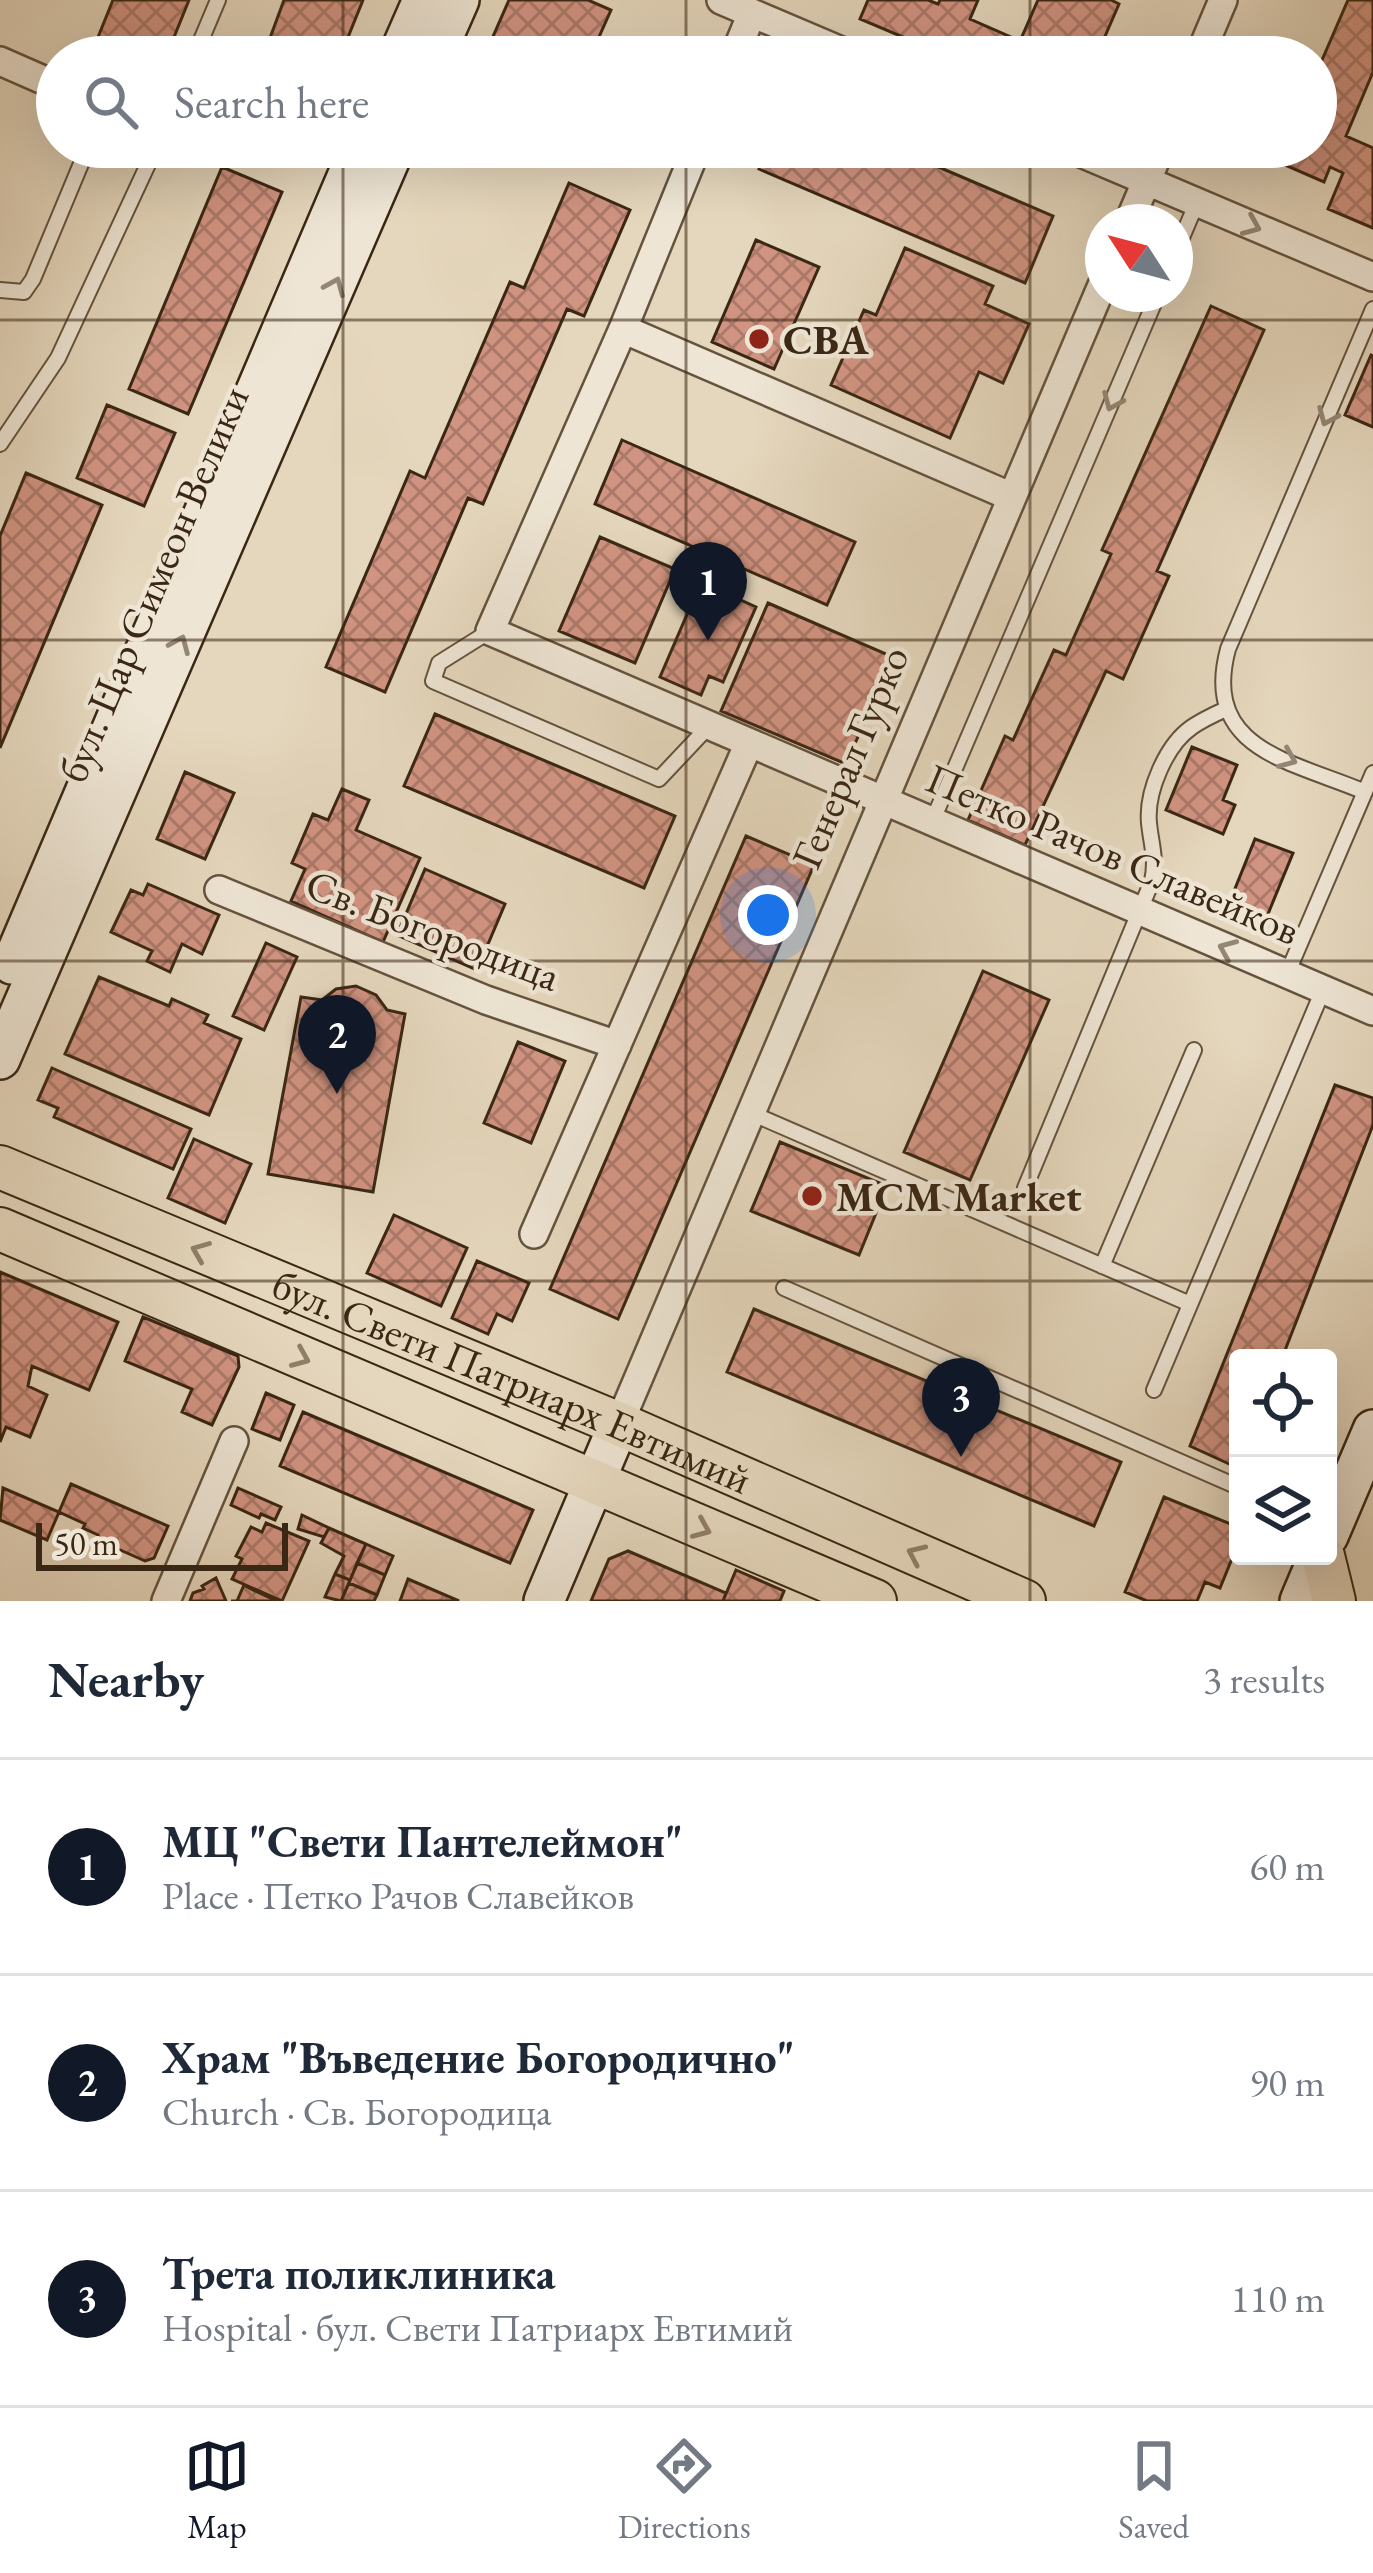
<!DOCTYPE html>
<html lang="en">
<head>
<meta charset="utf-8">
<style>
  :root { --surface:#fff; --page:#f2f2f3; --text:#1f2937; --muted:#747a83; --line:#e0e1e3; --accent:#111827 }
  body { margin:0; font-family:"EB Garamond",serif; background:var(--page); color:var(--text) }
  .controls { position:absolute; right:36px; bottom:36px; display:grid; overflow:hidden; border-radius:12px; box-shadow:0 12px 48px #0002 }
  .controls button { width:108px; height:108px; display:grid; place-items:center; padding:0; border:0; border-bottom:3px solid var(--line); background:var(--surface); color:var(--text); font:60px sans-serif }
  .compass { position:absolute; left:1085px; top:204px; width:108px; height:108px; border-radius:50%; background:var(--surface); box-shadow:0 12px 48px #0002; rotate:306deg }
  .scale { position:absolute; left:36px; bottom:30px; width:252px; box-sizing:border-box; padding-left:12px; border:6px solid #3a2714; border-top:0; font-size:33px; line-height:42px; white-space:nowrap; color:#3a2714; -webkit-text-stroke:9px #eee5d4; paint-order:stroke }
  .you { position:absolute; left:768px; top:915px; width:42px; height:42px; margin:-30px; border:9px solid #fff; border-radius:50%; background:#1a73e8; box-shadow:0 0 0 18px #1a73e833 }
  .badge { display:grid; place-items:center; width:78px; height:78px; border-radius:50%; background:var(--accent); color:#fff; font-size:39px; font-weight:700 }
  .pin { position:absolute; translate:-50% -99px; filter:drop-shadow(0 3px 6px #0008) }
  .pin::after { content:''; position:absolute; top:63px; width:42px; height:36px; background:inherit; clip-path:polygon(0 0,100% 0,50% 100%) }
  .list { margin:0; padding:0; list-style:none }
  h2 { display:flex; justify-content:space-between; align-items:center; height:156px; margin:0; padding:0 48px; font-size:51px }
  h2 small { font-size:39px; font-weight:400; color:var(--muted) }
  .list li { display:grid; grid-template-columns:78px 1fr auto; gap:36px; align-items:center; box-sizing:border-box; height:216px; padding:0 48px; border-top:3px solid var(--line) }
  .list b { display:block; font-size:45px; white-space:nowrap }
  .list p { margin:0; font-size:39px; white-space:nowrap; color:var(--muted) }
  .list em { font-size:39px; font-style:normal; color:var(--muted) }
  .icon { flex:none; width:66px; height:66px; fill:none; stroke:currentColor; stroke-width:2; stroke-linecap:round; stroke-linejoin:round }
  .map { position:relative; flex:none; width:1373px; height:1601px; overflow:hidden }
  .search { position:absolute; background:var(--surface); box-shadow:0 12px 48px #0002; left:36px; right:36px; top:36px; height:132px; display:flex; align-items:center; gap:30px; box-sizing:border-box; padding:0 42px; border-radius:66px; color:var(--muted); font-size:45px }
  .sheet { height:804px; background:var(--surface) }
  nav { display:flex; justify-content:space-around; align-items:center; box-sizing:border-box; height:168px; border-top:3px solid var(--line); background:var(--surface); font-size:33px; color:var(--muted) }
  nav a { display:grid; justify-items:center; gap:6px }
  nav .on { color:var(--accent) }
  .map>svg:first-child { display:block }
  .building { fill:url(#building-cross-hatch); stroke:#3a2714; stroke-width:3 }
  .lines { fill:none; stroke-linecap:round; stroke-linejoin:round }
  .lane-casing { stroke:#65533e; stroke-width:18 }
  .street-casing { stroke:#65533e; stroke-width:32 }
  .secondary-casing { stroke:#3a2714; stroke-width:44 }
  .primary-casing { stroke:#3a2714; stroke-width:46 }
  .lane { stroke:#eee5d4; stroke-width:14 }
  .street { stroke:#eee5d4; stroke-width:27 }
  .secondary { stroke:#eee5d4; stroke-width:39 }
  .primary { stroke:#e5d7bd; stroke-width:42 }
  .oneway { stroke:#948674 }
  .oneway2 { stroke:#907f68 }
  .grid { fill:none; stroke:#3a2714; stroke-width:3; stroke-opacity:0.55 }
  .poi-dot { fill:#8f2418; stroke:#eee5d4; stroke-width:4.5 }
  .labels { text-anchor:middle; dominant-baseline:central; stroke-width:9; stroke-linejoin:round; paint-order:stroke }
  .poi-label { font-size:42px; font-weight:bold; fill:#3a2714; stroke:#eee5d4; text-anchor:start }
  .street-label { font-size:42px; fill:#3a2714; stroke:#eee5d4 }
</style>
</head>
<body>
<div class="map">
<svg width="1373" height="1601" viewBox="0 0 1373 1601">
  <defs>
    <pattern id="building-cross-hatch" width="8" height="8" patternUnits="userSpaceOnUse" patternTransform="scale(3)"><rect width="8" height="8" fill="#d29482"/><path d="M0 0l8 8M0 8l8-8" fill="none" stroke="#ab7969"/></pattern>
  </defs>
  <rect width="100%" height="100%" fill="#e5d7bd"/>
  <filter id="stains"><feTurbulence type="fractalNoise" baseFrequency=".00167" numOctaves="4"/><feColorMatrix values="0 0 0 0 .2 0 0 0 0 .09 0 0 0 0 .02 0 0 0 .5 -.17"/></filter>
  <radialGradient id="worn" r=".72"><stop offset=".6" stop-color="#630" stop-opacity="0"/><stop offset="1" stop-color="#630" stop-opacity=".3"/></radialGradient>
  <!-- building -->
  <path class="building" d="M113 0H189L166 57H90Z
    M284 0H363L340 57H263Z
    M509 0H588L611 10 590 57H484Z
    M868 0H928L938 4 940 0H978L970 19 1020 41 1038 0H1111L1119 4 1096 57H950L860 19Z
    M1348 0H1373V72L1346 136 1373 148V228L1328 209 1343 173 1330 167 1324 182 1278 162 1285 147H1316V74Z
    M630 39 672 57H622Z
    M624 147H669L662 163Z
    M768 147H892L1053 216 1025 283 759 169Z
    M222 167 282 192 188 414 129 389Z
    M569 183 630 210 584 316 567 309 483 504 468 498 385 692 326 667 410 471 425 478 510 282 524 288Z
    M756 240 819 267 774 369 712 342Z
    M905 248 993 286 985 304 1029 324 1003 383 979 372 950 438 831 385 864 310 876 315Z
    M1211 306 1264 330 1157 571 1169 576 1123 679 1106 671 1025 845 968 820 1005 736 1013 740 1054 650 1066 655 1111 554 1102 550Z
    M1371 355 1373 356V427L1345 415Z
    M107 405 175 433 144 506 77 478Z
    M622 440 855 542 827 605 595 504Z
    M26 473 102 505 0 748V536Z
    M600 537 675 569 635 663 559 631Z
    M701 582 756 607 723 682 709 676 701 695 660 677Z
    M768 603 893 657 846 764 721 711Z
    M435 714 675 816 644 888 404 786Z
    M1192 747 1237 765 1223 800 1235 805 1223 834 1166 810Z
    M185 772 234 793 205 859 157 839Z
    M342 789 369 800 356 830 420 858 383 942 291 901 305 869 292 863 313 814 328 820Z
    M746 836 814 865 618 1319 550 1289Z
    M1255 839 1293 853 1261 931 1224 916Z
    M425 869 505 904 477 970 397 935Z
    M148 884 219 915 202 954 182 944 170 972 147 961 152 951 111 932 131 890 143 895Z
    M266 943 297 957 264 1030 233 1016Z
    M983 971 1049 1000 970 1180 904 1152Z
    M99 977 169 1006 172 999 208 1015 204 1023 241 1039 209 1115 65 1054Z
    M356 986 376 995 387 1010 405 1014 373 1192 268 1174 301 997 322 1000 336 989Z
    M518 1042 565 1061 531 1143 484 1123Z
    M52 1068 191 1129 173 1169 54 1117 58 1108 38 1100Z
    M1335 1085 1373 1098V1125L1282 1358H1238V1468L1190 1446Z
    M194 1139 251 1164 225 1223 168 1198Z
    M780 1142 887 1186 859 1255 751 1211Z
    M394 1215 467 1248 441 1306 367 1273Z
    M477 1261 529 1283 512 1321 497 1314 488 1334 452 1318Z
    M0 1272 118 1322 89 1390 32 1366 28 1386 47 1395 30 1437 6 1427 0 1442Z
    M754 1309 1121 1462 1094 1526 727 1372Z
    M143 1317 238 1356 239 1367 212 1425 182 1412 192 1389 125 1361Z
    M266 1393 294 1405 280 1440 252 1429Z
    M303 1412 533 1510 510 1563 280 1466Z
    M71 1484 168 1526 154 1558 145 1561 100 1541 98 1535 83 1528 85 1524 59 1512Z
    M3 1488 59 1512 47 1540 0 1520Z
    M238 1488 281 1507 275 1520 261 1514 259 1518 231 1505Z
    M1164 1497 1238 1527V1544L1220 1588 1205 1582 1197 1601H1147L1125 1592Z
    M302 1515 329 1528 324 1537 298 1529Z
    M266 1523 309 1541 282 1601 232 1579 242 1559 236 1556 251 1527 262 1532Z
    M329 1528 366 1544 350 1580 335 1574 344 1556 321 1543Z
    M366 1544 393 1556 385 1575 357 1563Z
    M628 1551 726 1593 723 1601H591L609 1559Z
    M357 1563 385 1575 377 1595 349 1583Z
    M736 1570 784 1591 780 1601H723Z
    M335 1574 350 1580 341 1601 325 1597Z
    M216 1578 226 1601H190L193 1593 204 1589 202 1586Z
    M408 1579 459 1601H400Z
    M349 1583 377 1595 374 1601H341Z
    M244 1585 249 1588 277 1601H231H237Z"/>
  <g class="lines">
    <defs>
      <path id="lane" d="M194 57 218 0
        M1175 254 1197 202
        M0 290 24 292 33 279 88 147
        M0 444 58 358 156 147
        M490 631 439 663 433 681 659 779 709 726
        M1365 792C1292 761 1201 750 1228 649L1373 309
        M932 822 1158 294
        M1287 974 1373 773
        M751 1113 1190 1304
        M1025 1188 1152 881C1157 859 1151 844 1149 823 1146 792 1166 745 1192 727 1202 720 1215 714 1226 709
        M1102 1266 1194 1050
        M784 1288 1238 1487
        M1154 1390 1323 990"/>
      <path id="street" d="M721 0 855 57
        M734 57 752 13
        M1199 57 1223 0
        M0 61 57 86
        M697 147 623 329 490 631 1373 1011
        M1067 147 1373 277
        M1129 222 1161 147
        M623 329 1012 497
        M219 890 486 1000 617 1045
        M534 1234 749 743
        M619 1424 1103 283
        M166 1601 234 1441"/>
      <path id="secondary" d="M398 57 423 0
        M434 57 459 0
        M12 964 360 147
        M0 1059 395 147
        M1328 1536 1373 1430
        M544 1601 619 1424
        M1300 1601 1319 1556"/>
      <g id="primary">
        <path id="s1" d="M0 1167 619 1424 1024 1601"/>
        <path d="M0 1229 875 1601"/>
        <path d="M1323 1556 1334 1601"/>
      </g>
    </defs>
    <!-- lane casing -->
    <use href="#lane" class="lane-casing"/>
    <!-- street casing -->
    <use href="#street" class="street-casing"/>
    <!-- secondary casing -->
    <use href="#secondary" class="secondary-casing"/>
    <!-- primary casing -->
    <use href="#primary" class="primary-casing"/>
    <!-- lane -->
    <use href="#lane" class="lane"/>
    <!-- street -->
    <use href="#street" class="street"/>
    <!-- secondary -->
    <use href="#secondary" class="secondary"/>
    <!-- primary -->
    <use href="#primary" class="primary"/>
  </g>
  <!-- one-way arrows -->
  <defs><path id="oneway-chevron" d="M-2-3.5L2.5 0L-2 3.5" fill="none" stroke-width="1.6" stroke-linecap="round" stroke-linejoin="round" transform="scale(3)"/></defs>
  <g class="oneway">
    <use href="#oneway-chevron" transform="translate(1252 226) rotate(23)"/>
    <use href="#oneway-chevron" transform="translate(335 286) rotate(-67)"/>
    <use href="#oneway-chevron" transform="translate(1112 402) rotate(113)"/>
    <use href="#oneway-chevron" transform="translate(1327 417) rotate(113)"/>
    <use href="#oneway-chevron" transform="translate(180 644) rotate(-67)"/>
    <use href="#oneway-chevron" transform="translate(1288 759) rotate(23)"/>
    <use href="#oneway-chevron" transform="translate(1227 949) rotate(-157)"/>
  </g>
  <g class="oneway2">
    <use href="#oneway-chevron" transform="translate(200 1251) rotate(-158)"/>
    <use href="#oneway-chevron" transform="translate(301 1358) rotate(23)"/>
    <use href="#oneway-chevron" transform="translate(702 1529) rotate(23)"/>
    <use href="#oneway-chevron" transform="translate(916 1554) rotate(-156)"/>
  </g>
  <!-- grid -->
  <path class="grid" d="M343 0V57M686 0V57M1030 0V57M343 147V1601M686 147V1601M1030 147V1601M0 320H1373M0 640H1373M0 961H1373M0 1281H1373"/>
  <!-- markers -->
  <g class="poi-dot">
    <circle cx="759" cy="339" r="12"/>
    <circle cx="812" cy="1196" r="12"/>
  </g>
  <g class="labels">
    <!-- poi labels -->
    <g class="poi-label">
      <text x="783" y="339">CBA</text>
      <text x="836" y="1196">MCM Market</text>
    </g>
    <!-- street labels -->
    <g class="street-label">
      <text transform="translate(153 584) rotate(-67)">бул. Цар Симеон Велики</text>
      <text transform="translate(850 757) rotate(-67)">Генерал Гурко</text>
      <text transform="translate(1113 854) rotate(23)">Петко Рачов Славейков</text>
      <text transform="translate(433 930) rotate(21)">Св. Богородица</text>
      <text stroke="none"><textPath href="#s1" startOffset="555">бул. Свети Патриарх Евтимий</textPath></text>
    </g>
  </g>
  <rect width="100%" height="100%" filter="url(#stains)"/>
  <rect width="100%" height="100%" fill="url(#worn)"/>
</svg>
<div class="controls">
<button><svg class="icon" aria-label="locate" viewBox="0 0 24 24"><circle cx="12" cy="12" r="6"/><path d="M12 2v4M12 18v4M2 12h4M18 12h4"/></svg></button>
<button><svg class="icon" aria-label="layers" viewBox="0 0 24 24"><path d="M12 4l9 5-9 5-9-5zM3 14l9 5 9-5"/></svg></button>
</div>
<svg class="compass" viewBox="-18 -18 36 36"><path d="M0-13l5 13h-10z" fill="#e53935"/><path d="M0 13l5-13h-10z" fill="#747a83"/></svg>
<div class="scale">50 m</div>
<div class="you"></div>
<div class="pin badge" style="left:708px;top:641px">1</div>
<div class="pin badge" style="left:337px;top:1094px">2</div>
<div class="pin badge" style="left:961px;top:1457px">3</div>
<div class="search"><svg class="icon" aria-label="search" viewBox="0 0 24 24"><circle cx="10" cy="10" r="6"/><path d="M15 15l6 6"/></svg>Search here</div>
</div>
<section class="sheet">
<h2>Nearby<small>3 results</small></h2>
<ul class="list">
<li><span class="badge">1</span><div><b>МЦ &quot;Свети Пантелеймон&quot;</b><p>Place · Петко Рачов Славейков</p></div><em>60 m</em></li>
<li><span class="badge">2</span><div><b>Храм &quot;Въведение Богородично&quot;</b><p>Church · Св. Богородица</p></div><em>90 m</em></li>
<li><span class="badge">3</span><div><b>Трета поликлиника</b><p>Hospital · бул. Свети Патриарх Евтимий</p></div><em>110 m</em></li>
</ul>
</section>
<nav>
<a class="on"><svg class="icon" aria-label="map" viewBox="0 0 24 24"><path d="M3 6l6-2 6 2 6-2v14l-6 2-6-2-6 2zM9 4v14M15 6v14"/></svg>Map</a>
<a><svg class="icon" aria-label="directions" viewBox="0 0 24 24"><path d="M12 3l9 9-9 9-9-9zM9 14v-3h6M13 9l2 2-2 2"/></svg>Directions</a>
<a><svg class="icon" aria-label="saved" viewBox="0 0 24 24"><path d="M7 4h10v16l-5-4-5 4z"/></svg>Saved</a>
</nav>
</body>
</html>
